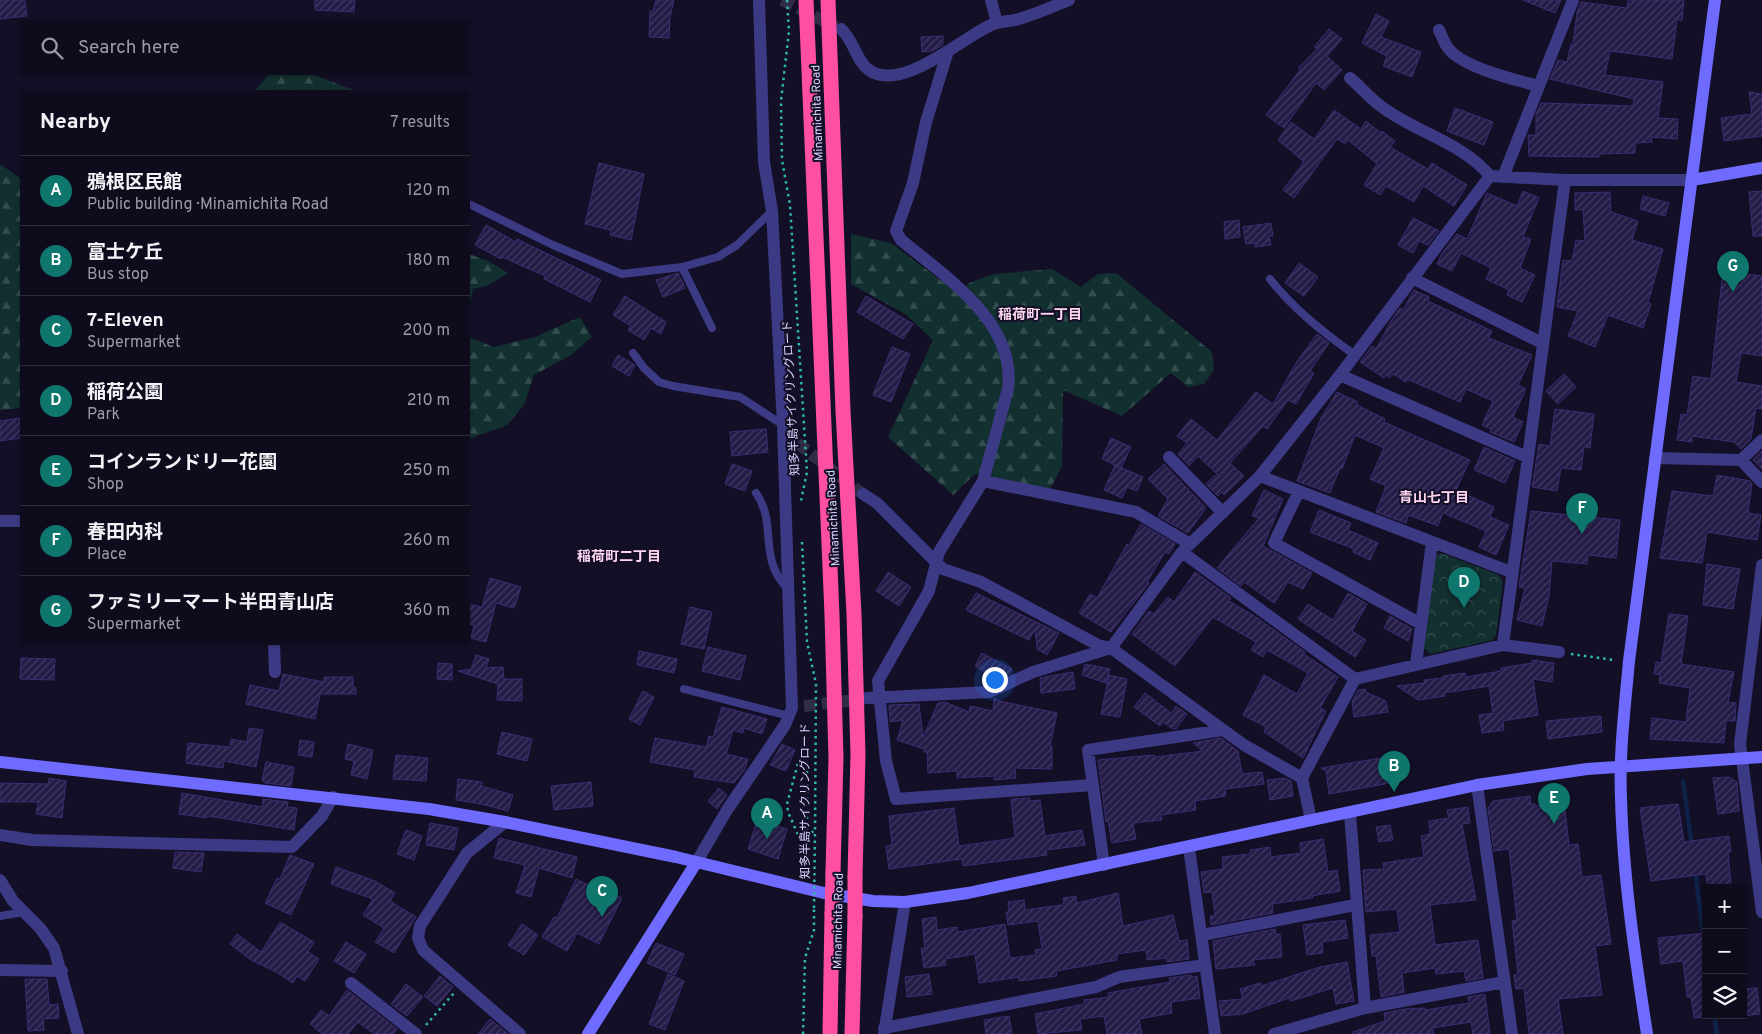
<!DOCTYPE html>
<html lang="en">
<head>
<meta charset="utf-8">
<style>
  :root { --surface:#0e0b1c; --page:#1c1929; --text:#f1f3f6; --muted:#9b9ba3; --line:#2e2b3b; --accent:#0f766e }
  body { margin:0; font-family:Overpass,"Noto Sans JP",sans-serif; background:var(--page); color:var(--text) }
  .controls { position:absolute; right:15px; bottom:15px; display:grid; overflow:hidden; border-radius:0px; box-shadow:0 1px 4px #0004 }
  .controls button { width:45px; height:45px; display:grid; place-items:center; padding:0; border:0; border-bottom:1px solid var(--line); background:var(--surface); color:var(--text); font:25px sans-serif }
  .you { position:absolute; left:994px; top:679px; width:18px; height:18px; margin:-12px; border:4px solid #fff; border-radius:50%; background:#1a73e8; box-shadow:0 0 0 8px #1a73e833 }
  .badge { display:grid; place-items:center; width:32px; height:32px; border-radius:50%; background:var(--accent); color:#fff; font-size:16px; font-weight:700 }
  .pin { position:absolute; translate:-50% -41px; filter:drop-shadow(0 1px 2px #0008) }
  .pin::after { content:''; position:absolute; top:26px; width:18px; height:15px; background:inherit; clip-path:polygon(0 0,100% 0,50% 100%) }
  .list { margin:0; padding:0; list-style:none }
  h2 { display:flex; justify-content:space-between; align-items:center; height:65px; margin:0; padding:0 20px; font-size:21px }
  h2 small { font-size:16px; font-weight:400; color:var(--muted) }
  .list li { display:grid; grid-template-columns:32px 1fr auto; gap:15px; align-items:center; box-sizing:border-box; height:70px; padding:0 20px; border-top:1px solid var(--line) }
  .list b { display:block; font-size:19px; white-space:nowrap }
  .list p { margin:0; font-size:16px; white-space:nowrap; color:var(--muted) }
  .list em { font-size:16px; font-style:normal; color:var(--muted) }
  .icon { flex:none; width:28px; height:28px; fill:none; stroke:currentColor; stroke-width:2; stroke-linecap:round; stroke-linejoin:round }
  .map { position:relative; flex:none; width:1762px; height:1034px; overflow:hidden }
  .search { position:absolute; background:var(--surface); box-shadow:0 1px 4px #0004; left:20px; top:20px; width:450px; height:55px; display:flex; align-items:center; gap:12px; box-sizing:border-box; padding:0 18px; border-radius:0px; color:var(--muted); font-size:19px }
  .panel { position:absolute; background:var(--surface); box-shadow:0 1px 4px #0004; left:20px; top:90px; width:450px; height:555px; border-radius:0px }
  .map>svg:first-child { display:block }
  .forest { fill:url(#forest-firs) }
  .park { fill:url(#park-crowns) }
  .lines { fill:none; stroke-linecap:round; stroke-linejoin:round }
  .stream { stroke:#0c2248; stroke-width:4.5 }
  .building { fill:url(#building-hatch); stroke:#3b2d73 }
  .street-tunnel { stroke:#312d47; stroke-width:12; stroke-dasharray:12 6; stroke-linecap:butt }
  .path { stroke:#2fb8b0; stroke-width:2.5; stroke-dasharray:2.5 4; stroke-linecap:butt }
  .lane { stroke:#3d3a85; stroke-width:8 }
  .street { stroke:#3d3a85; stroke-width:12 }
  .secondary { stroke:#6f6bff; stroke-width:12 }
  .highway { stroke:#ff4fa3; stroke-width:15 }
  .path-bridge { stroke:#2fb8b0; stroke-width:2.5; stroke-dasharray:2.5 4; stroke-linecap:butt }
  .highway-bridge { stroke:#ff4fa3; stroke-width:15 }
  .labels { text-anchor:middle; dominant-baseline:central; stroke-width:4; stroke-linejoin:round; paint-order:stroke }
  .street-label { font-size:12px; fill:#d9d4ff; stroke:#130f26 }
  .neighbourhood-label { font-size:14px; font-weight:bold; fill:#ffd6f0; stroke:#130f26 }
</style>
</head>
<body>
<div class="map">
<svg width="1762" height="1034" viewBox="0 0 1762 1034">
  <defs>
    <pattern id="forest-firs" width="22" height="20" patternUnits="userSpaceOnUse" patternTransform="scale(1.25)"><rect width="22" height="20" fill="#12302f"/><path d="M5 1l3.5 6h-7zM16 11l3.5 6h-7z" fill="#344d4e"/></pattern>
    <pattern id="park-crowns" width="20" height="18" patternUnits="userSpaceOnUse" patternTransform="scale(1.25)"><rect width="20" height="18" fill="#12302f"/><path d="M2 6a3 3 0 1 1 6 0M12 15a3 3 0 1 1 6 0" fill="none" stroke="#344d4e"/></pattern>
    <pattern id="building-hatch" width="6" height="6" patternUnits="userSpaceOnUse" patternTransform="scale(1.25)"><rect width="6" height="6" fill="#241b47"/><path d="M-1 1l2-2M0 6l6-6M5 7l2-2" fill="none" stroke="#433b63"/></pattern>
  </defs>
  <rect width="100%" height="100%" fill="#130f26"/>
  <!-- forest -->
  <path class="forest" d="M269 74H312L356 91H255Z
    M0 164 21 179V408L0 410Z
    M851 234 891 243 959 294 969 283 994 274 1052 269 1081 287 1098 274 1116 273 1212 352 1214 370 1204 384 1188 387 1171 373 1122 416 1063 390 1062 466 1050 489 975 474 953 495 888 437 933 340 905 314 851 284Z
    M469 254 488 261 508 273 487 286 473 289 469 310Z
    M580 317 592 337 571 355 534 375 524 405 507 425 469 439V324L470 337 493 347 535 337Z"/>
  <!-- park -->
  <path class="park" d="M1441 553 1499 575 1503 582 1496 635 1492 640 1431 654 1423 647 1435 556Z"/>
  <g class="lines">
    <!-- stream -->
    <path class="stream" d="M1683 781 1692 847
      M1695 870 1704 939
      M1714 1015 1717 1034"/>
  </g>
  <!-- building -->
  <path class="building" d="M0 0H25L27 16 0 19Z
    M315 0H355L354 12 315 10Z
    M656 0H674L670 17 669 38 649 37 650 11H653Z
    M1523 0H1561L1555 13Z
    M1628 0H1684L1682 20H1677L1672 59 1610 51 1605 75 1663 82 1658 118 1678 119 1677 139 1651 137 1652 142 1635 143V153L1599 154V157L1529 156 1528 135H1536V114L1541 103 1633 106 1634 99 1550 79 1558 60 1567 62 1571 44H1573L1577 12 1581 2 1627 8Z
    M1376 14 1389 21 1381 37 1421 52 1412 77 1383 66 1387 56 1362 43Z
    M1329 29 1342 39 1327 56 1342 70 1324 90 1316 83 1284 128 1266 115 1300 70 1298 68 1317 49 1314 47Z
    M943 36V45L932 51 922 52 921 37Z
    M1749 92 1762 94V136L1724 141 1721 118 1752 114Z
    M1455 108 1493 122 1484 145 1447 131Z
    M1334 110 1361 129 1366 121 1381 133 1382 131 1395 141 1390 147 1419 164 1428 169 1432 163 1467 185 1454 206 1423 186 1414 202 1386 186 1380 195 1364 185 1377 164 1348 140 1345 144 1337 139 1294 198 1283 190 1304 162 1278 140 1291 122 1314 139Z
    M599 163 644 174 631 240 610 235 611 230 585 224Z
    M1523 191 1539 198 1523 237 1531 239 1520 268 1535 275 1522 302 1507 295 1509 290 1486 279 1491 268 1461 253 1452 271 1437 264 1442 253 1457 234 1467 239 1487 193 1517 206Z
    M1762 191V236H1753L1749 192Z
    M1610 192 1611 212 1638 221 1632 240 1663 249 1648 303 1651 304 1643 328 1608 315 1595 347 1568 336 1578 311 1557 307 1563 260 1572 261 1576 240 1585 241 1583 210H1575V193Z
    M1643 196 1669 203 1665 216 1640 209Z
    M1413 218 1439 231 1428 245 1419 241 1413 253 1398 245Z
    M1239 220 1240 237 1225 239 1224 222Z
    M1271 223 1273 236H1269L1271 245 1255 247V243L1246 244 1243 227Z
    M486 225 516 242 517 239 601 280 590 302 544 279 545 276 502 257 501 259 475 245Z
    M1299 263 1318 277 1304 296 1285 283Z
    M1723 271 1762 276V356L1741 353 1736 382 1762 386V409L1756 408 1751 439 1741 449 1734 442 1692 436V442L1677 440 1681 414 1687 415 1693 376 1711 379Z
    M678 273 685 288 663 297 656 280Z
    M1414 290 1429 297 1428 301 1492 331 1489 338 1532 355 1518 385 1526 389 1513 417 1523 422 1514 442 1490 432 1491 429 1482 425 1493 401 1466 389 1460 402 1407 379 1406 382 1393 374 1390 378 1386 375 1384 378 1360 362 1372 346 1376 349 1391 321 1400 308 1403 310Z
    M625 296 666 322 661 334 651 328 644 340 628 330 631 326 613 315Z
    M866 296 913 324 903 339 857 312Z
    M1317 334 1329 343 1310 371 1314 373 1296 404 1288 400 1267 429 1263 426 1230 463 1244 476 1224 495 1222 492 1218 496 1206 484 1217 474 1198 456 1189 466 1178 454 1187 443 1177 436 1191 419 1217 440 1256 392 1273 404 1296 363Z
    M892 347 910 354 891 402 873 395Z
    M618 355 635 365 629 376 612 366Z
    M1564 374 1576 387 1558 404 1546 391Z
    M1337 392 1358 402 1357 405 1385 419 1384 422 1470 460 1456 490 1494 507 1490 517 1509 525 1496 555 1479 547 1486 531 1443 513 1438 526 1408 515 1406 523 1376 512 1386 486 1370 479 1384 448 1355 435 1342 469 1340 468 1330 493 1297 481 1321 418Z
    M1555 409 1594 414 1590 448 1584 447 1581 470 1561 468 1557 491 1532 487 1539 444 1550 446Z
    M20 418 21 438 0 441V421Z
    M766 429 768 452 732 456 730 432Z
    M1111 438 1131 447 1121 468 1102 459Z
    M1484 447 1515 461 1505 483 1474 470Z
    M1762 451V469L1753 460Z
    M732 464 752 471 745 491 725 484Z
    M1164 464 1206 508 1188 533 1158 516 1168 499 1148 479Z
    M1115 465 1143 477 1137 491 1127 487 1122 498 1104 490Z
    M1717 475 1750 481 1752 484 1748 513 1761 515 1757 540 1707 532 1702 563 1660 558 1672 491 1713 496Z
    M1264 490 1283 499 1263 546 1312 573 1303 589 1288 582 1274 603 1244 582 1241 586 1217 568 1259 518 1252 516Z
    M1319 510 1351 523 1348 530 1378 543 1370 560 1353 552 1354 549 1310 532Z
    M1531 511 1620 520 1616 558 1588 555 1587 564 1552 561 1549 596 1542 626 1517 620 1525 588 1519 587Z
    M1141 524 1175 544 1169 554 1165 552 1147 582 1149 583 1111 632 1079 613 1090 594 1097 598 1127 544 1129 546Z
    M1707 564 1740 569 1733 609 1703 605Z
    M888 572 911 587 899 606 876 591Z
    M1195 572 1231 598 1229 601 1256 617 1305 652 1304 654 1338 677 1320 708 1326 711 1303 758 1264 732 1266 727 1243 715 1264 675 1297 694 1308 673 1267 650 1263 657 1251 650 1256 642 1213 617 1175 666 1132 634 1149 611 1154 614 1168 597 1174 602Z
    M490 578 521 587 514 608 496 603 486 642 471 638 474 625 469 624V604L482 607Z
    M976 593 1059 633 1047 655 1037 649 1035 629 1029 640 966 610Z
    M1348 593 1367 604 1352 631 1366 640 1355 657 1298 619 1308 604 1333 620Z
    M690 607 712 612 704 649 681 644Z
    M1669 614 1688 616 1681 664 1734 672 1728 702 1736 703 1735 721H1726L1724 743 1650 739 1652 718 1686 722 1690 688 1659 683 1660 675 1654 674 1656 662 1661 663Z
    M1390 616 1412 629 1408 641 1384 628Z
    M708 647 746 656 740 680 702 671Z
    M639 651 677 659 674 673 637 665Z
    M982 653 1012 669 1009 674 995 680V678L975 666Z
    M476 655 489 659 486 668 503 667 504 679H522V701L497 700 498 684 458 671 471 669Z
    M21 658 55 659 54 680 20 679Z
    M1532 660 1554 663 1552 682 1533 679 1538 715 1503 721 1504 730 1482 733 1479 715 1493 713 1489 686 1444 693 1445 696 1418 700 1397 686 1425 683 1424 680 1444 678 1443 676 1465 673 1466 677 1501 671V668L1532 663Z
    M438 663 452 664V680L437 679Z
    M1085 664 1110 669 1106 683 1082 675Z
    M1073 672 1075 689 1041 693 1040 678Z
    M283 674 324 682V677H353V687L356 688V694H320L315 719 246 704 250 685 279 691Z
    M1109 675 1127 679 1120 717 1101 714Z
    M1365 689 1366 692 1386 701 1388 712 1354 717 1352 702 1358 690Z
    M643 691 654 697 640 725 629 719Z
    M1145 693 1171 713 1176 706 1187 714 1176 729H1173L1163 722 1160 726 1134 707Z
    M996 698 995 700 1057 713 1050 746H1052V769L1015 768 1016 778 994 780V776L957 778V771L928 773 927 752H924V749L897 740 903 720 890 722 889 705 919 704 923 737 938 703 945 702 969 712 970 706 993 711 994 699Z
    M722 707 767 719 762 734 744 728 743 733 733 730 726 754 748 759 745 769 734 783 694 777 695 770 650 762 655 738 706 747 709 736 713 737Z
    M1601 716 1602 732 1548 739 1546 721Z
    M249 728 263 730 256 767 224 761 223 768 186 763 188 743 230 747 231 739 247 742Z
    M502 732 532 739 527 761 497 754Z
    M1221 738 1238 751 1242 774 1262 772 1264 784 1225 789 1226 796 1195 801 1196 810 1161 815 1162 820 1133 823 1136 839 1112 843 1108 821 1106 822 1098 760 1154 755 1155 757 1203 751 1193 743Z
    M300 740 314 742 312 757 298 755Z
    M348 744 373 750 367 779 351 775 354 761 345 759Z
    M782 744 795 750 786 771 770 765Z
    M396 755 428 758 426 781 393 779Z
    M1392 756 1396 782 1329 794 1326 771 1321 768Z
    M266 762 294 767 291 786 265 783 262 780Z
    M1729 777 1737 782 1739 811 1718 814 1713 778Z
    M49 778 66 781 62 818 36 814 38 802H0V783L48 784Z
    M1285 778 1291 781 1293 796 1270 800 1267 780Z
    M458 779 482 782 481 786 513 795 508 811 481 804 456 800Z
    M591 782 593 806 554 810 551 786Z
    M719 788 727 795 717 809 708 801Z
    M182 793 262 807 263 799 288 802 287 807 297 808 294 830 208 816 207 818 179 814Z
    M1530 796 1531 804H1535V806L1564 803 1569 845 1578 844 1582 877 1601 875 1611 944 1595 946 1602 995 1558 999 1563 1034H1529L1524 988 1516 989 1514 975 1518 974 1512 921 1517 920 1509 849 1494 851 1488 808 1493 801Z
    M1030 798V801L1040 800 1045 836 1082 830 1085 845 1046 850 1047 855 963 866 962 859 889 869 886 846 892 845 889 816 954 808 959 846 1009 839 1015 837 1011 799Z
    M1678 804 1684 842 1729 836 1731 852H1728L1731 886 1708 888 1706 874 1651 881 1640 808Z
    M1468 807 1470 823 1462 824 1476 900 1430 905 1435 945 1478 940 1483 978 1466 981 1464 971 1436 974 1435 968 1402 973 1404 992 1381 997 1376 956H1372L1370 935 1400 932 1397 909 1366 912 1363 870 1384 869 1383 863 1424 857 1421 836 1430 834 1429 821 1449 818 1447 810Z
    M757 820 787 829 778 859 748 849Z
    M430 823 458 828 454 850 426 845Z
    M1390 825 1393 840 1379 842 1376 827Z
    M406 830 422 836 414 860 397 854Z
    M499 838 577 857 572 878 539 868 531 897 516 893 525 865 494 858Z
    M1323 839 1328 872 1337 870 1340 891 1312 896 1313 898 1272 904 1273 913 1211 925 1210 916H1215L1212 892 1204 893 1201 872 1223 869 1222 857 1250 854V850L1270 847 1271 857 1301 853 1300 843Z
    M175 852 204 853 201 872 173 868Z
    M290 855 314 864 291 915 265 903 277 878 280 879Z
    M336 867 375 881 395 893 390 901 416 917 394 953 375 942 384 928 363 915 373 899 331 884Z
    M576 879 604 893 605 890 622 898 599 944 577 933 567 951 542 937 554 917 557 918Z
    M1118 893 1123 926 1173 915 1179 941 1187 940 1189 959 1167 962 1166 958 1147 960 1146 950 1117 954V960L1056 971 1057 976 1019 981V977L979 983 975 954 945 959 946 965 924 968 921 948H925L922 919 936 917 937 930 957 927 958 932 1005 924 1010 958 1036 955 1035 950 1042 949 1038 921 1008 925 1006 912H1009L1008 902 1024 900 1025 910 1061 905 1064 903 1063 898 1076 896 1077 903Z
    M1345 920 1348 938 1322 942 1323 953 1307 955 1303 925Z
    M280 922 314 942 308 952 319 959 305 981 297 976 293 983 276 972 251 960 230 944 237 934 261 952Z
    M522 924 538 935 524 955 508 945Z
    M1275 929 1276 934H1280L1282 957 1253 960 1255 965 1216 969 1213 941Z
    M1706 933V964H1703L1706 1017 1694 1018 1691 997H1687L1683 961 1661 964 1658 938Z
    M346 942 366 954 354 973 334 961Z
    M656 943 684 954 675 975 647 963Z
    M1347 962 1354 1001 1336 1004 1333 988 1291 1001 1289 998 1243 1014 1221 1016 1219 1001 1243 999 1240 989 1260 983 1261 986 1320 967Z
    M668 974 684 981 665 1030 649 1024Z
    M929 974 932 994 907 997 905 977Z
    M1191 975V977L1197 976 1200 998 1171 1002 1172 1013 1139 1019 1142 1034H1107L1104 1016 1080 1019 1082 1030 1038 1034 1035 1014 1084 1004V1000L1109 997 1108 993 1170 982 1169 978Z
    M440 976 453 987 437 1006 424 996Z
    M25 979H47L49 1005 58 1004 59 1018 43 1019 44 1030 28 1031Z
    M406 984 423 997 407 1016 391 1004Z
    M1757 988 1760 1014 1743 1016V989Z
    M347 990 397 1029 393 1034H374L358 1022 348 1034H322L310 1024 321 1010 329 1016Z
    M1485 994 1490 1034H1473L1471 1022 1432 1028 1434 1034H1353V1032L1385 1021 1384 1013 1406 1009 1425 1008V1010L1469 1003 1468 997Z
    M1009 1016 1012 1034H986L984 1020Z
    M490 1019 508 1034H478Z"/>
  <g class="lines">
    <!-- street-tunnel -->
    <path class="street-tunnel" d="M782 0 836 27
      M783 432 863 494
      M804 706 864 699"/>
    <!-- path -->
    <path class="path" d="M787 0 789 31 781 101 782 160 790 205 807 472 801 501
      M802 542 807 642 816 684 815 832H807V764L798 763 787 804 788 812 804 848 806 875
      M1571 654 1614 660
      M426 1025 454 993
      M803 1034 805 958 814 930V908"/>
    <!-- lane -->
    <path class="lane" d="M469 204 553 245 622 274 682 267 718 257 737 245 772 211
      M682 267 712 328
      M1270 279C1293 309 1325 334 1355 355
      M633 353 644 368 659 382 673 386 740 397 783 425
      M756 493C778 524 757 558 788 589
      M684 689 789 716
      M0 916 24 912"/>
    <!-- street -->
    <path class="street" d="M991 0 997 23
      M841 29C854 40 856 61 869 70 901 93 961 39 989 26 998 21 1009 22 1019 19 1036 14 1052 7 1069 0
      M1439 30C1442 36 1444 43 1448 48 1463 68 1516 80 1539 86
      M948 51 926 122 913 183 896 231 901 240C945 276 1017 323 1008 389L983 481 939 552 929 591 878 681 886 761 896 799 1093 785
      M1350 78C1361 87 1370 99 1382 107 1415 132 1463 143 1490 176
      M1503 177 1573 0
      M1412 278 1542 343
      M1340 375 1527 457
      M1169 457 1223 513
      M1655 458 1741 460 1762 440
      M1741 460 1762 482
      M1260 476 1511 572
      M983 481 1136 512 1190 544
      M1299 491 1274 543 1421 624
      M863 494 877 503 943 569 981 582 1098 645 1111 648 1244 745 1302 778 1311 820
      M0 521H21
      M1182 552 1355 679 1503 645 1559 652
      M1762 565 1740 744 1762 912
      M274 644 275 672
      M1503 645 1565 180
      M1416 664 1432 542
      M867 698 989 692 1033 672 1111 648 1182 552 1260 476 1340 375 1490 176 1565 180H1692
      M1302 778 1355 679
      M1477 785 1512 1034
      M1350 813 1365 1008
      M505 822 467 853 420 926 418 938 423 950 520 1034
      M0 835 32 840 292 847 322 816 333 797
      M1189 848 1215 1034
      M696 863 727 810 785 725 792 708 783 425 772 211 764 162 759 0
      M1104 865 1088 750 1223 730
      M0 880 13 901 40 928 54 948 78 1034
      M1202 935 1355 905
      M0 970 62 971
      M351 983 416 1034
      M884 1028 1096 987 1119 977 1205 965
      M884 1034 905 902
      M1274 1034 1365 1008 1504 982"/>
    <!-- secondary -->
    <path class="secondary" d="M1692 180 1762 168
      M0 762 429 809 505 822 676 857 824 893 873 901 905 902 968 893 1477 785 1587 769 1762 757
      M588 1034 696 863
      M1647 1034C1635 956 1623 877 1621 798 1619 752 1625 707 1629 661L1715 0"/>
    <!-- highway -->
    <path class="highway" d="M806 0 832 615 836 758 833 872
      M828 0 843 411 854 614 858 754 855 877
      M830 1034 832 914
      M852 1034 855 917"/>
    <!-- path-bridge -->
    <path class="path-bridge" d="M814 908 815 832"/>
    <!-- highway-bridge -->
    <path class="highway-bridge" d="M832 914 833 872
      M855 917V877"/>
  </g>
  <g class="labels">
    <!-- street labels -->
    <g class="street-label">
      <text transform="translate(818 113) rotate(-92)">Minamichita Road</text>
      <text transform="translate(792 398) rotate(-93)">知多半島サイクリングロード</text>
      <text transform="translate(834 518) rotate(-93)">Minamichita Road</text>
      <text transform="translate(806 801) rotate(-90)">知多半島サイクリングロード</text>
      <text transform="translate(839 921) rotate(-89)">Minamichita Road</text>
    </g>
    <!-- neighbourhood labels -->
    <g class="neighbourhood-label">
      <text x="1040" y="315">稲荷町一丁目</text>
      <text x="1434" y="498">青山七丁目</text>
      <text x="619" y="557">稲荷町二丁目</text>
    </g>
  </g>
</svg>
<div class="controls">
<button>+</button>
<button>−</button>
<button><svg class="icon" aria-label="layers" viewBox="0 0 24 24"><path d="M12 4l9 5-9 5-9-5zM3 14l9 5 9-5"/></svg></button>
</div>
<div class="you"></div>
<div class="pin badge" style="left:767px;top:839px">A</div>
<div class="pin badge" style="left:1394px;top:792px">B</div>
<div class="pin badge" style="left:602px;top:917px">C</div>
<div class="pin badge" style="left:1464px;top:608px">D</div>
<div class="pin badge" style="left:1554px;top:824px">E</div>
<div class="pin badge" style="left:1582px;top:534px">F</div>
<div class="pin badge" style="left:1733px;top:292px">G</div>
<div class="search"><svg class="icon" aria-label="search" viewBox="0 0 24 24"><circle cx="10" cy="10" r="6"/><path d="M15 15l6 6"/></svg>Search here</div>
<section class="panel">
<h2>Nearby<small>7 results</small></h2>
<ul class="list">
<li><span class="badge">A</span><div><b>鴉根区民館</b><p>Public building · Minamichita Road</p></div><em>120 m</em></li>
<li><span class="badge">B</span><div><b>富士ケ丘</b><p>Bus stop</p></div><em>180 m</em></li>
<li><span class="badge">C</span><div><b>7-Eleven</b><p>Supermarket</p></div><em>200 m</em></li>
<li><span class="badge">D</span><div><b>稲荷公園</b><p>Park</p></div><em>210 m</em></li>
<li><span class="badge">E</span><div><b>コインランドリー花園</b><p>Shop</p></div><em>250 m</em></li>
<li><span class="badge">F</span><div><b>春田内科</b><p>Place</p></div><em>260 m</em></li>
<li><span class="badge">G</span><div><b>ファミリーマート半田青山店</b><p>Supermarket</p></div><em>360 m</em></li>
</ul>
</section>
</div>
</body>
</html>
